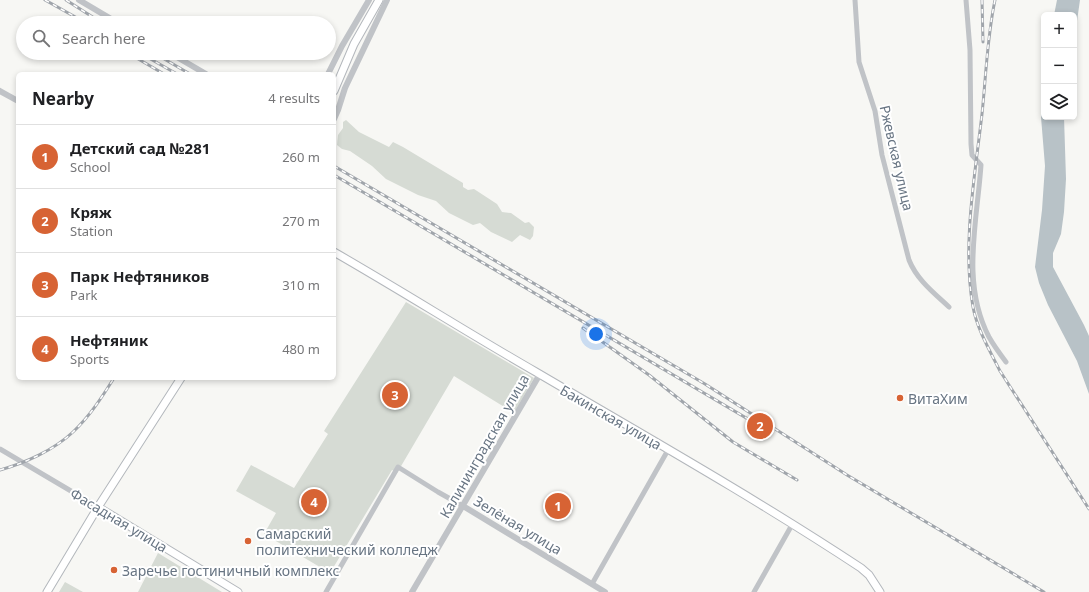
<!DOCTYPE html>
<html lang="en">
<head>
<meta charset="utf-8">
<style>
  :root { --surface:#fff; --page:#f6f6f6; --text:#202124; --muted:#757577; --line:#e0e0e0; --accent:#d76334 }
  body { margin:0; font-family:"Noto Sans",sans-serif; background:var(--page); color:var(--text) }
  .controls { position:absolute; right:12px; top:12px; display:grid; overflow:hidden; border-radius:6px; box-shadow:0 2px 6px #0003 }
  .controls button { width:36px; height:36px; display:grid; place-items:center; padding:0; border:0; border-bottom:1px solid var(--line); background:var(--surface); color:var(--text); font:20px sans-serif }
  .you { position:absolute; left:596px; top:334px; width:14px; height:14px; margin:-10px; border:3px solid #fff; border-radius:50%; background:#1a73e8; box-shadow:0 0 0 6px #1a73e833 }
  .badge { display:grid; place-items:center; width:26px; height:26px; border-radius:50%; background:var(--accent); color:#fff; font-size:13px; font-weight:700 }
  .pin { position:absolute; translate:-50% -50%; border:2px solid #fff; box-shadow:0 1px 4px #0006 }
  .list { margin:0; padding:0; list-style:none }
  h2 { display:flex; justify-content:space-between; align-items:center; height:52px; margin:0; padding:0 16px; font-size:17px }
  h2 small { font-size:13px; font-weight:400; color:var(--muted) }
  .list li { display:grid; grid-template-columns:26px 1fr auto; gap:12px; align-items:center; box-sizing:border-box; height:64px; padding:0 16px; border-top:1px solid var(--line) }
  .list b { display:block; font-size:15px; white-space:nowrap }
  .list p { margin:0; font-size:13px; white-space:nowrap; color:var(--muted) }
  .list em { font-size:13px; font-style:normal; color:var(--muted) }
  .icon { flex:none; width:22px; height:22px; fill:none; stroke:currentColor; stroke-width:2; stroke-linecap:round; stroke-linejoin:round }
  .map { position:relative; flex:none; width:1089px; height:592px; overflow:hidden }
  .search { position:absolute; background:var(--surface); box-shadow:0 2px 6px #0003; left:16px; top:16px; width:320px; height:44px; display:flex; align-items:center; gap:10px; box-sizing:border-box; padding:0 14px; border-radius:22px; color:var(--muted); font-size:15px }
  .panel { position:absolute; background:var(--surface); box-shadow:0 2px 6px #0003; left:16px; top:72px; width:320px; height:308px; border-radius:6px }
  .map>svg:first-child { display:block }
  .green { fill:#d6dbd4 }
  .water { fill:#b8c2c7 }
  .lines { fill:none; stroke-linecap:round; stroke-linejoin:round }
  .secondary-casing { stroke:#b3b7bc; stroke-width:9 }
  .minor { stroke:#c0c3c7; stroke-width:5 }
  .tertiary { stroke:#c0c3c7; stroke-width:6 }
  .secondary { stroke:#fff; stroke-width:7 }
  .rail-casing { stroke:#a0a5ab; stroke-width:3 }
  .rail { stroke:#fff; stroke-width:1.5; stroke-dasharray:4.5; stroke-linecap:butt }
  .poi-dot { fill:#d76334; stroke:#fff; stroke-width:1.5 }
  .labels { text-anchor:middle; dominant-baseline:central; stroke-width:4; stroke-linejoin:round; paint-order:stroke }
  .street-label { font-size:14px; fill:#687583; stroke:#fff }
  .poi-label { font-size:14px; fill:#687583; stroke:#fff; text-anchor:start }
</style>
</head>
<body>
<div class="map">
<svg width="1089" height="592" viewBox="0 0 1089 592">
  <rect width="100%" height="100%" fill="#f7f7f4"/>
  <!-- green -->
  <path class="green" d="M346 120 359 132 389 147 393 142 403 147 463 183V187L468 190 474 189 497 204 502 212 511 213 525 223 529 222 534 227 533 236 530 240 520 235 512 242 491 232 480 223 473 225 449 213 436 201 418 195 386 179 372 166 350 151 342 149 337 145 338 135 343 128V122Z
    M406 302 534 378 514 413 454 376 397 473 392 470 330 573 264 534 276 513 236 491 251 465 294 488 328 434 324 431Z
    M158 553 222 592H138Z
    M65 582 83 592H59Z"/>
  <!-- water -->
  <path class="water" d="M1057 0H1080L1074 42V15H1054Z
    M1044 68V117H1064L1066 179 1064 212 1061 234 1053 253V267L1084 325 1089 336V394L1077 361 1048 305 1039 283 1035 267 1042 210 1045 166 1041 117Z"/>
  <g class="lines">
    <defs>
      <path id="secondary" d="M334 91 354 44 379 0
        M334 252C402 291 468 333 536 372 645 436 755 498 861 568L869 575 880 592
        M98 507 238 592
        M47 592 98 507 181 378"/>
    </defs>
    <!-- secondary casing -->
    <use href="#secondary" class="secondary-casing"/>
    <!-- minor -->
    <path class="minor" d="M855 0 859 62 875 111 882 155 909 260C917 280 934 293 949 307
      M966 0 970 50 971 144 972 155 981 165C977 223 961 283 989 337 994 346 1000 354 1006 362
      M0 449 98 507
      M592 584 668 450
      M326 592 398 467 438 492 463 506
      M754 592 793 523"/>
    <!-- tertiary -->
    <path class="tertiary" d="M79 0 118 23
      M170 53 206 74
      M328 74 342 46 369 0
      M0 91 18 101
      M334 119 338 110 345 88 387 0
      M463 506 605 592
      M412 592 540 374"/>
    <!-- secondary -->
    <use href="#secondary" class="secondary"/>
    <defs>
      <path id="rail" d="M45 0 86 23
        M66 0 102 23
        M982 0 983 42
        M995 0C987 38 986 76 982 114 975 175 962 246 973 307 977 329 990 351 1000 371L1089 509
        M128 53 164 74
        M140 53 177 74
        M154 53 190 74
        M334 166 705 384 847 475 1044 592
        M334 175 770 432
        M583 328 649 375 733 442 797 480
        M0 470C25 463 54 450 73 432 90 416 102 397 114 378"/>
    </defs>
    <!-- rail casing -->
    <use href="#rail" class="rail-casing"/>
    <!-- rail -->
    <use href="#rail" class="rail"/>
  </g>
  <!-- markers -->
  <g class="poi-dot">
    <circle cx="900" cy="398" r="4"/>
    <circle cx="248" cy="541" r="4"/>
    <circle cx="114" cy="570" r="4"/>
  </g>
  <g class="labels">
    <!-- street labels -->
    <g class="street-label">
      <text transform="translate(897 158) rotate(77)">Ржевская улица</text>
      <text transform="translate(611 417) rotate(30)">Бакинская улица</text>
      <text transform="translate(484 446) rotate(-60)">Калининградская улица</text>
      <text transform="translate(119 520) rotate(31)">Фасадная улица</text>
      <text transform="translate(518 525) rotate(31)">Зелёная улица</text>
    </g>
    <!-- poi labels -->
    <g class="poi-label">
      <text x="908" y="398">ВитаХим</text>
      <text x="256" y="533">Самарский<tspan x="256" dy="16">политехнический колледж</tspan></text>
      <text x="122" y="570">Заречье гостиничный комплекс</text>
    </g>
  </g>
</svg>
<div class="controls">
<button>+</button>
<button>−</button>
<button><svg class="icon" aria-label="layers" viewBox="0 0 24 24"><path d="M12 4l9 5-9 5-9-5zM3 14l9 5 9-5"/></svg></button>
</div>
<div class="you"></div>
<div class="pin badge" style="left:558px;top:506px">1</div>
<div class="pin badge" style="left:760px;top:426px">2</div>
<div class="pin badge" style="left:395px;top:395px">3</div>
<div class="pin badge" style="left:314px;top:502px">4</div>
<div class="search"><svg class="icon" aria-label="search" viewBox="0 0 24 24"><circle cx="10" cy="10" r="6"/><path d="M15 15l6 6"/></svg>Search here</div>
<section class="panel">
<h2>Nearby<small>4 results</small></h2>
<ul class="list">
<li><span class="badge">1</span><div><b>Детский сад №281</b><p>School</p></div><em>260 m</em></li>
<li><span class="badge">2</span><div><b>Кряж</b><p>Station</p></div><em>270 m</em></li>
<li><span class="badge">3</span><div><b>Парк Нефтяников</b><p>Park</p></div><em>310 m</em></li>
<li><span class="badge">4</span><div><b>Нефтяник</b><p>Sports</p></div><em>480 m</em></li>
</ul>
</section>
</div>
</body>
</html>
